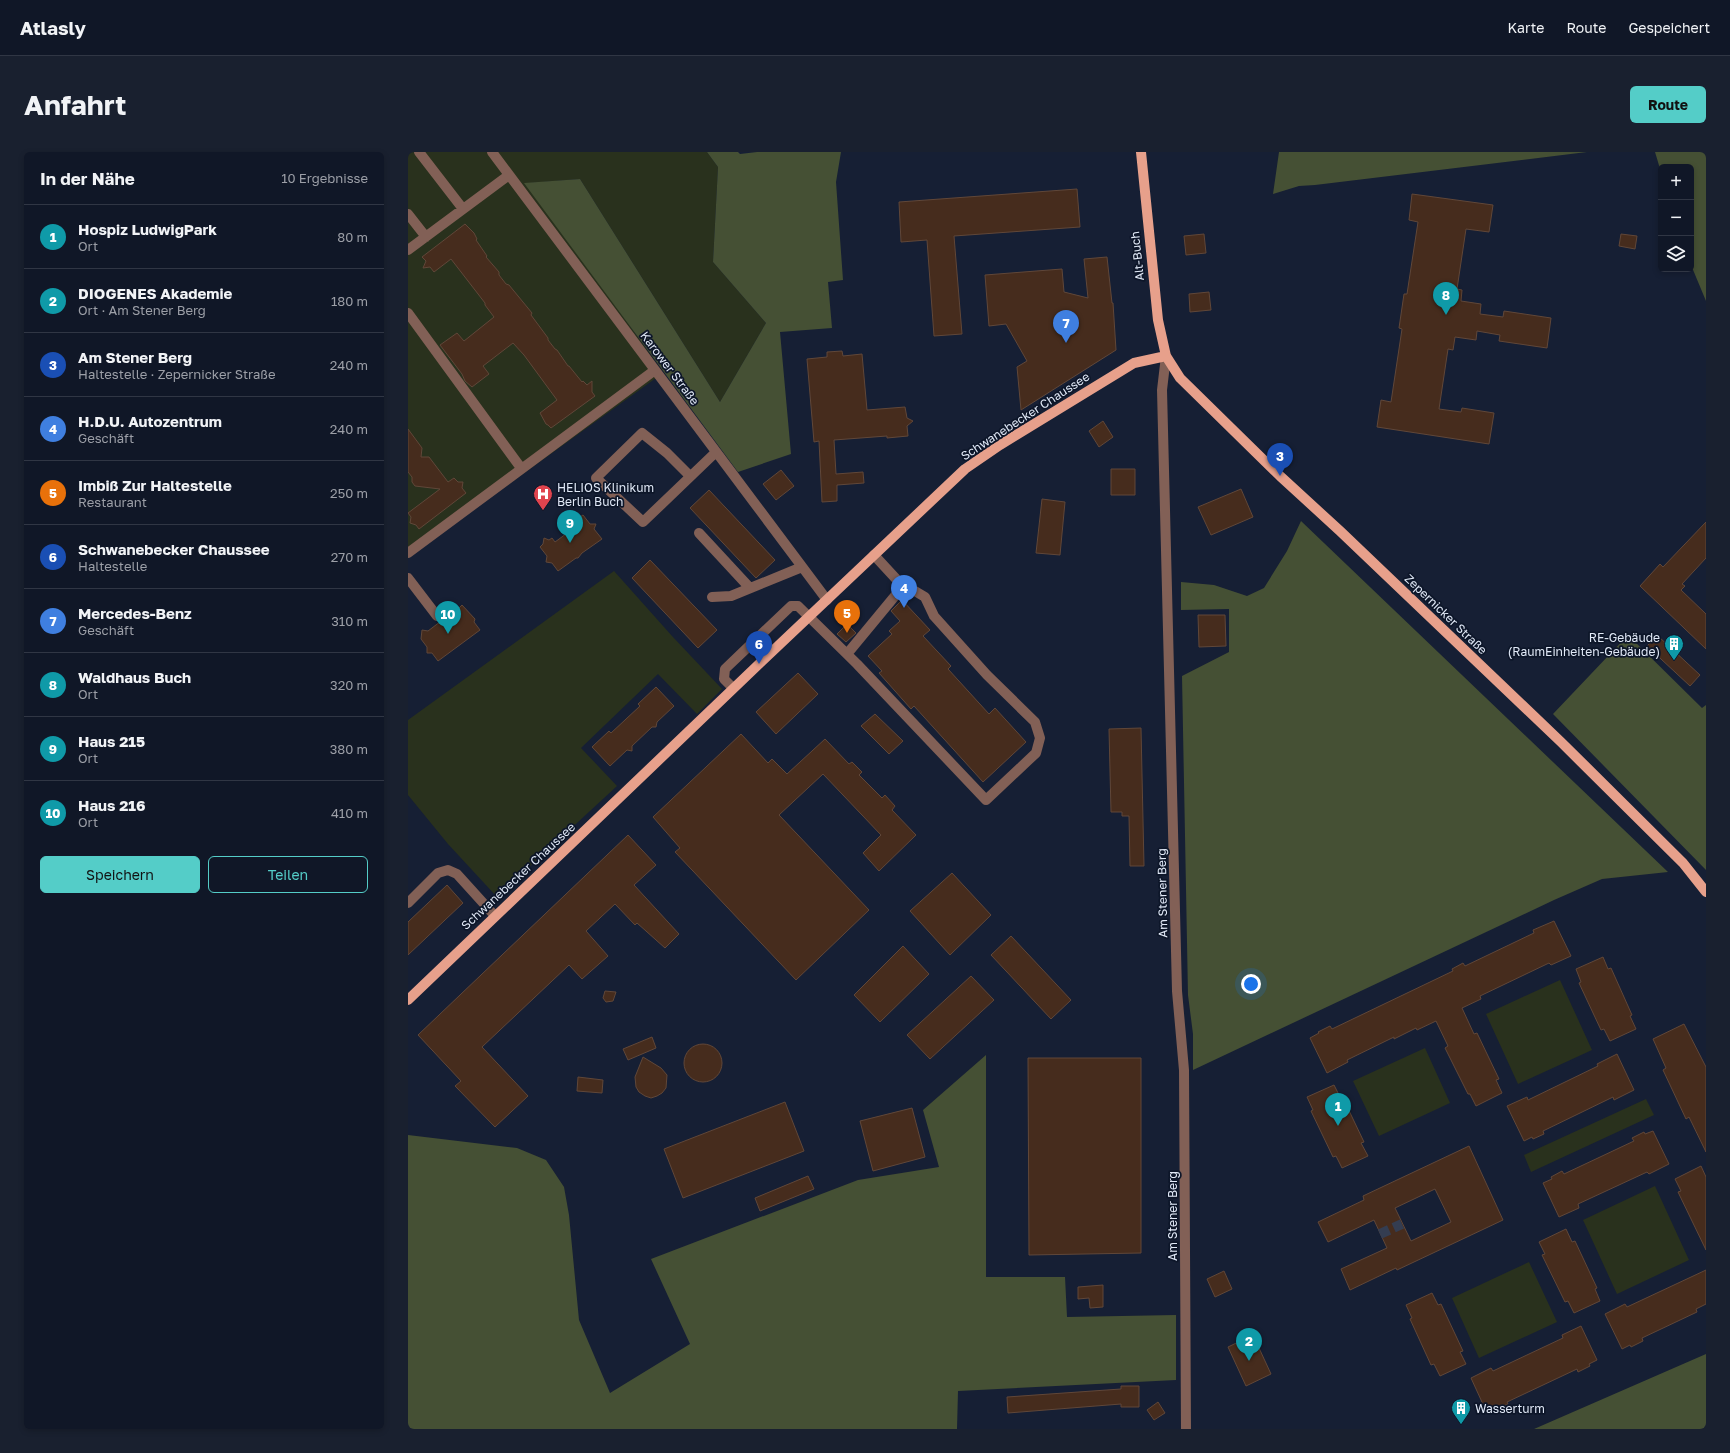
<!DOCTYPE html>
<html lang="de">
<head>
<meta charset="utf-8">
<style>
  :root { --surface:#101727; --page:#19202f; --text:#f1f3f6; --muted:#9c9fa7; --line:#303644; --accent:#54cdc8 }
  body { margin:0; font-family:"Golos Text",sans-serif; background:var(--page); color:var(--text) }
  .controls { position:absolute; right:12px; top:12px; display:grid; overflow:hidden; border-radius:6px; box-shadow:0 2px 6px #0003 }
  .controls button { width:36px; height:36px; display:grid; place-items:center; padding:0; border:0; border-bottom:1px solid var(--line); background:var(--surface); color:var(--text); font:20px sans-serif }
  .you { position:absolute; left:843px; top:832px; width:14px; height:14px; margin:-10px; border:3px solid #fff; border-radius:50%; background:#1a73e8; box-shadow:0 0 0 6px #1a73e833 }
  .badge { display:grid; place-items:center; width:26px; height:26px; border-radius:50%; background:var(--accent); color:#fff; font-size:13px; font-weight:700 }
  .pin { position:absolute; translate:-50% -33px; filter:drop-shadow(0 1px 2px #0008) }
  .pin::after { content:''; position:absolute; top:21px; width:14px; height:12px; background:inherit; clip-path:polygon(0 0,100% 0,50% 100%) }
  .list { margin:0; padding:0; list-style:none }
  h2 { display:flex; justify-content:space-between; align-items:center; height:52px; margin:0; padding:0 16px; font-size:17px }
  h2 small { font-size:13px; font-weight:400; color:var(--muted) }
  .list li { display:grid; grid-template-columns:26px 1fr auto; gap:12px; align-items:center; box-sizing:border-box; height:64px; padding:0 16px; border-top:1px solid var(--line) }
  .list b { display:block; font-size:15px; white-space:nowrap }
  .list p { margin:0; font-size:13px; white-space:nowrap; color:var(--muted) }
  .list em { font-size:13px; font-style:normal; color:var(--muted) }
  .actions { display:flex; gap:8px; padding:12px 16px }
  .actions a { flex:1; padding:9px 0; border:1px solid var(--accent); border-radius:6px; text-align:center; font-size:14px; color:var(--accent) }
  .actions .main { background:var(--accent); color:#111 }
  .icon { flex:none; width:22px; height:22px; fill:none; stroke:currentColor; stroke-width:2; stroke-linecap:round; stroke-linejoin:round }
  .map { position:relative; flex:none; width:1298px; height:1277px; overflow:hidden; border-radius:6px }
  header { display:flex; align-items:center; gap:24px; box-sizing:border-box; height:56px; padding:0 20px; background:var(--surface); border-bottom:1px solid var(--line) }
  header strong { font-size:19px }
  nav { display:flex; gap:22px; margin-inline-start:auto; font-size:14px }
  .intro { display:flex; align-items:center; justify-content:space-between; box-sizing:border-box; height:96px; padding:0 24px }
  h1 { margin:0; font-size:28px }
  .button { padding:10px 18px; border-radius:6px; background:var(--accent); color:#111; font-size:14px; font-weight:700 }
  main { display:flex; gap:24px; padding:0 24px }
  aside { flex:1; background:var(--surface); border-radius:6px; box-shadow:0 2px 6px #0003 }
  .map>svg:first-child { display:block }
  .green { fill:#29311d }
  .forest { fill:#455034 }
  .building { fill:#462c1d; stroke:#604739; fill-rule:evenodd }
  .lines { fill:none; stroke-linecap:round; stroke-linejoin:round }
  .minor-tunnel { stroke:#343d51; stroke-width:10; stroke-dasharray:10 5; stroke-linecap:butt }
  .minor { stroke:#826056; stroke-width:10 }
  .major { stroke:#e7a08b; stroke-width:10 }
  .labels { text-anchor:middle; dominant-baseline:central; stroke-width:3.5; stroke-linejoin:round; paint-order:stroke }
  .street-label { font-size:12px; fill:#e1e9f7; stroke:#0d1629 }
  .poi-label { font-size:12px; fill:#e1e9f7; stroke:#0d1629; text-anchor:start }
</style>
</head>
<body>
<header>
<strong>Atlasly</strong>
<nav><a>Karte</a><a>Route</a><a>Gespeichert</a></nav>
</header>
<div class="intro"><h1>Anfahrt</h1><a class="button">Route</a></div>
<main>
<aside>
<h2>In der Nähe<small>10 Ergebnisse</small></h2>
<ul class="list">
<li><span class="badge" style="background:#0f9aa8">1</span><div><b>Hospiz LudwigPark</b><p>Ort</p></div><em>80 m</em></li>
<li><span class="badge" style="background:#0f9aa8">2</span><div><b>DIOGENES Akademie</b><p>Ort · Am Stener Berg</p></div><em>180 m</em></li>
<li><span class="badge" style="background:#1a4fb4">3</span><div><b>Am Stener Berg</b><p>Haltestelle · Zepernicker Straße</p></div><em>240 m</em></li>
<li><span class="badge" style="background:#3f7fe0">4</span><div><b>H.D.U. Autozentrum</b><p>Geschäft</p></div><em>240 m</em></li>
<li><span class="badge" style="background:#e8710a">5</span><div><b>Imbiß Zur Haltestelle</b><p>Restaurant</p></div><em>250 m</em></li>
<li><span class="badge" style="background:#1a4fb4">6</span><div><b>Schwanebecker Chaussee</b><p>Haltestelle</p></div><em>270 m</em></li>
<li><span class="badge" style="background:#3f7fe0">7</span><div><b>Mercedes-Benz</b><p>Geschäft</p></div><em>310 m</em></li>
<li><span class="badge" style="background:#0f9aa8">8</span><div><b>Waldhaus Buch</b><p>Ort</p></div><em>320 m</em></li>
<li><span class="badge" style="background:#0f9aa8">9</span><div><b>Haus 215</b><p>Ort</p></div><em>380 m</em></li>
<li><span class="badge" style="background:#0f9aa8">10</span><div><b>Haus 216</b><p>Ort</p></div><em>410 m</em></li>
</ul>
<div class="actions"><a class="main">Speichern</a><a>Teilen</a></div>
</aside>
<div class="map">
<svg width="1298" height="1277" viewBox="0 0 1298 1277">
  <rect width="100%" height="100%" fill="#161f34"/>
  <!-- green -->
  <path class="green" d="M0 0H299L310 15 305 110 358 171 312 250 172 27 122 31 255 221 0 405Z
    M206 419 264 484 314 537 289 562 250 522 173 596 209 634 89 745 40 692 0 643V568Z
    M1152 828 1184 898 1110 932 1078 862Z
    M1017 896 1042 951 971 984 945 929Z
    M1238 947 1246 963 1123 1020 1116 1003Z
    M1247 1034 1281 1108 1209 1142 1175 1068Z
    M1121 1110 1149 1170 1071 1206 1044 1146Z"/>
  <!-- forest -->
  <path class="forest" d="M299 0H330L332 2 349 0H433L428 30 435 128 420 130 424 176 372 180 383 302 330 320 116 31 172 27 312 250 358 171 305 110 310 15Z
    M871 0H1179L907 33 891 34 865 42Z
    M1247 0H1298V149L1283 113V15H1253V20Z
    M893 369 1260 720 1194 727 1146 748 785 918V882L780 843 774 524 821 500V457L773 458V430L806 433 839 444 856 436 879 399Z
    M1220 483 1294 556 1298 553V718L1145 562Z
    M578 903V1125H657L659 1165 768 1163V1228L550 1239 549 1277H0V983L109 996 138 1008 156 1035 161 1063 171 1168 202 1241 282 1192 243 1107 450 1028 531 1015 515 958Z
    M1298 1202V1277H1126Z"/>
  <!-- building -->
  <path class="building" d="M669 37 672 75 546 84 554 182 526 184 519 88 493 90 491 50Z
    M1004 42 1085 53 1081 80 1058 77 1049 137 1054 138 1053 149 1073 152 1072 162 1095 165 1096 159 1143 166 1139 196 1091 189 1092 183 1069 179 1068 188 1047 185 1045 198 1040 197 1031 257 1053 260 1054 256 1086 261 1081 292 969 275 973 248 983 250 994 177 991 176 996 142H999L1010 70 1001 68Z
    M57 72 66 81 69 87 68 88 79 104 78 105 91 120V123L98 132 101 133 124 161 123 163 140 186V188L147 197 149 198 160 214H161L174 230 175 229 179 233 184 229V240L187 244 143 276 140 273 138 272 132 261 149 248 116 203 105 191 75 214 81 222 64 235 57 229 54 222 32 193 49 181 56 189 86 165 77 153V151L43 107 26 120 22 115 15 116 18 109 14 105Z
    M796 82 798 101 778 103 776 84Z
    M1213 82 1229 84 1227 97 1211 94Z
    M699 105 704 151H705L708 198 613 258 609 215 619 209 598 172 581 174 577 123 654 117 656 140 680 146 676 107Z
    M801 140 803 158 782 160 781 142Z
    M434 199 435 204 454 202 459 258 497 255 499 266 505 269 499 274 500 284 479 286V284L426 288 428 322 455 320 456 331 429 333V349L414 350 411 289 406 290 399 207 419 205V200Z
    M695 269 705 285 691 295 681 279Z
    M0 277 14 296 13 305H21L40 330 46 326 50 330H55L54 336 58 341 11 377 8 373 2 371 3 365 0 361 32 337 7 334 4 330V325L0 320Z
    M703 317H727V343H703Z
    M373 318 386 334 368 348 355 332Z
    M833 337 845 365 803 383 790 355Z
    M301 338 367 408 348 426 282 356Z
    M634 347 657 350 652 403 628 401Z
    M175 363 182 372H188L186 377 194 387 174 401 170 406H168L150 419 144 411 138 410 139 404 132 395 135 392 136 386 141 388 144 386 147 390 166 376 163 372 166 369V364L172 365Z
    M1298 370V406L1274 432 1277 434 1273 438 1298 462V497L1232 434 1252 412 1255 415Z
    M242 408 309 478 290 496 224 426Z
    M494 448 522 478 515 484 543 514 540 517 581 562 587 556 618 590 575 630 506 554 503 557 471 521 474 519 460 504 484 482 481 479 492 469 483 459Z
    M54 453 67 467 66 470 72 478 30 509 24 501H19V495L13 487 14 478 20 479 45 460V455L51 456Z
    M790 463H817L818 494 791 495Z
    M439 472 448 481 438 490 429 482Z
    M1250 484 1292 523 1282 534 1239 494Z
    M390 521 410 542 368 582 348 560Z
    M248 535 266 554 249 570 248 575H244L224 594V599L219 598 202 614 184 595 201 579 203 581 232 554 230 552Z
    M467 562 495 589 481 602 453 574Z
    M733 576 736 714H722L721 664H714V660H703L701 577Z
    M333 582 360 611 364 607 379 622 417 587 441 612 444 610 454 620 451 623 474 646 477 643 487 654 484 658 508 683 471 719 455 701 473 683 415 622 371 663 461 758 388 828 267 700 272 696 245 665Z
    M220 683 248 713 226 733 271 782 257 796 229 771 227 773 207 752 178 779 200 804 174 827 161 813 74 895 120 944 87 975 47 934 53 929 10 883Z
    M544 721 583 763 542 803 502 759Z
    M39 733 55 751 0 803V770Z
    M1146 769 1163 804 1143 813 1141 811 1072 844 1073 847 1054 856 1066 882 1069 881 1091 927 1088 928 1094 941 1068 954 1062 942H1060L1037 896 1040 894 1028 869 1009 878 1008 876 986 887V885L939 908 940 910 919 921 902 886 911 881 910 880 922 874 924 877 1045 819 1044 817 1055 811 1057 814 1126 781 1125 778Z
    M603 784 663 848 643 867 583 803Z
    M495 794 521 822 472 870 446 843Z
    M1195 805 1200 817 1203 816 1224 863 1222 864 1228 877 1202 889 1196 877 1193 878 1171 831 1173 830 1168 817Z
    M563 824 586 848 522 907 499 883Z
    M197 839 208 840 205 849 198 850 195 846Z
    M1276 872 1298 915V1000L1281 965 1278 967 1255 918 1258 916 1245 887Z
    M244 885 248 896 220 908 215 897Z
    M276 911a19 19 0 1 1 38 0a19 19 0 1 1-38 0Z
    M1209 902 1226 938 1206 948 1205 945 1135 979 1136 982 1125 987 1124 985 1116 989 1099 954 1119 945 1120 948 1190 914 1189 912Z
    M235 905 253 916 259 923 258 936 254 941 249 944 243 946 237 944 231 940 228 935 227 925Z
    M620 906H733V1101L621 1103Z
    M170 925 195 928 194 941 169 939Z
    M926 933 932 945 934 944 956 990 953 991 960 1004 934 1016 928 1004 925 1005 903 959 905 958 899 945Z
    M377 950 396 999 275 1046 256 997Z
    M504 956 517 1005 465 1019 452 969Z
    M1245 979 1261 1012 1241 1022 1239 1020 1170 1052 1171 1056 1151 1065 1135 1031 1144 1027 1143 1025 1154 1019 1156 1022 1226 989 1224 986 1236 980 1237 982Z
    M1061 994 1095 1068 989 1118 988 1116 942 1138 933 1117 979 1096 966 1068 920 1090 910 1070 956 1048 955 1044ZM1027 1037 1043 1070 1003 1089 987 1056Z
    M1293 1014 1298 1025V1098L1270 1040 1273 1039 1267 1027Z
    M400 1024 406 1037 352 1059 347 1046Z
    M1158 1077 1164 1090 1167 1089 1189 1136 1187 1137 1192 1149 1166 1161 1160 1149 1157 1150 1134 1103 1137 1102 1131 1090Z
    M1298 1118V1152L1288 1157 1289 1160 1234 1186 1235 1189 1223 1195 1222 1193 1214 1197 1197 1162 1217 1152 1219 1155Z
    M816 1119 824 1137 807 1145 799 1127Z
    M695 1133V1155L682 1156 681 1146 670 1147V1135Z
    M1024 1141 1030 1153 1033 1152 1055 1199 1052 1200 1058 1212 1032 1224 1026 1212 1023 1213 1002 1167 1004 1166 998 1153Z
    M1173 1174 1189 1208 1181 1212 1182 1214 1170 1220 1169 1217 1099 1250 1100 1252 1088 1258 1087 1257 1079 1261 1063 1226 1083 1216 1085 1219 1155 1186 1154 1183Z
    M845 1183 863 1222 838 1234 820 1195Z
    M713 1234H731V1255H713V1252L600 1261 599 1245 713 1237Z
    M750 1250 757 1261 746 1268 739 1258Z"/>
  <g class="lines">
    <!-- minor-tunnel -->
    <path class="minor-tunnel" d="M972 1082 994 1072"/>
    <!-- minor -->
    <path class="minor" d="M11 0 55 57
      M84 0 419 448
      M0 62 18 85
      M0 98 101 23
      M0 161 113 316
      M758 204 754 238 769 839 776 918 778 1277
      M282 324 259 301 234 281 188 326 235 370 308 300
      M291 381 341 435
      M0 401 247 218
      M0 426 29 464
      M304 445 323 444 394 415
      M439 502 496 433
      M325 536 316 527 317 517 383 454H390L449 512 578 648 628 601 632 586 627 570 579 523 526 464 517 445 490 429 466 403
      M0 751 30 721 40 718 49 722 87 764"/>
    <!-- major -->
    <path class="major" d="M733 0 750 168 758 204 772 226 872 324 932 379 1153 590 1275 711 1298 740
      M0 848 351 512 557 317 592 293 726 211 758 204"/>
  </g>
  <!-- icons -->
  <defs>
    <symbol id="hospital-pin" viewBox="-11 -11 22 30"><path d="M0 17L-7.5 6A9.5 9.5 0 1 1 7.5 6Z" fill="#e0444e" stroke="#0d1629"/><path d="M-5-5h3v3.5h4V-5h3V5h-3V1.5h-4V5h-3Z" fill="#fff"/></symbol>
    <symbol id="building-pin" viewBox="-11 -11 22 30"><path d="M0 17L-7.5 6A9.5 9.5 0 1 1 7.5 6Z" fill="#0f9aa8" stroke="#0d1629"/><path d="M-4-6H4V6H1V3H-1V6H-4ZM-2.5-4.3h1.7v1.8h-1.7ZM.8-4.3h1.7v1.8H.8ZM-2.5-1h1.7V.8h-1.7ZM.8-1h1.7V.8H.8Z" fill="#fff"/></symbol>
  </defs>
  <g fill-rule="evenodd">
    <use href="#hospital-pin" x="124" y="331" width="22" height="30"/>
    <use href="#building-pin" x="1255" y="481" width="22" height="30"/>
    <use href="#building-pin" x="1042" y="1245" width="22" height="30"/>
  </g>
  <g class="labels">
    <!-- street labels -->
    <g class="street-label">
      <text transform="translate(729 104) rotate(-96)">Alt-Buch</text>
      <text transform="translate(262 216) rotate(53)">Karower Straße</text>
      <text transform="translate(617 264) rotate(-33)">Schwanebecker Chaussee</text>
      <text transform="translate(1038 462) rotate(44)">Zepernicker Straße</text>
      <text transform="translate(110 724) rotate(-43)">Schwanebecker Chaussee</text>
      <text transform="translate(754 741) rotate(-91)">Am Stener Berg</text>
      <text transform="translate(764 1064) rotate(-90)">Am Stener Berg</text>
    </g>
    <!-- poi labels -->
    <g class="poi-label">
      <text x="149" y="335">HELIOS Klinikum<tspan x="149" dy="14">Berlin Buch</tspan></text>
      <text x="1252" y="485" text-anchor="end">RE-Gebäude<tspan x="1252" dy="14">(RaumEinheiten-Gebäude)</tspan></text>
      <text x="1067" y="1256">Wasserturm</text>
    </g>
  </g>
</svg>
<div class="controls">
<button>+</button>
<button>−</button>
<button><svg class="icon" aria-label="layers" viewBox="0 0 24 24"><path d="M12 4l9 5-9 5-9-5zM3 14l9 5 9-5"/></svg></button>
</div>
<div class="you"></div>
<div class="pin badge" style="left:930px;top:974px;background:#0f9aa8">1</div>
<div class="pin badge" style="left:841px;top:1209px;background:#0f9aa8">2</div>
<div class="pin badge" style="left:872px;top:324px;background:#1a4fb4">3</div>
<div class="pin badge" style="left:496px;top:456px;background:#3f7fe0">4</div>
<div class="pin badge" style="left:439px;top:481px;background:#e8710a">5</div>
<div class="pin badge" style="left:351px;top:512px;background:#1a4fb4">6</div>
<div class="pin badge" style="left:658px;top:191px;background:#3f7fe0">7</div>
<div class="pin badge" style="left:1038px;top:163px;background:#0f9aa8">8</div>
<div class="pin badge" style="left:162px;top:391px;background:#0f9aa8">9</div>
<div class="pin badge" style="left:40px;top:482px;background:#0f9aa8">10</div>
</div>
</main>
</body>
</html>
